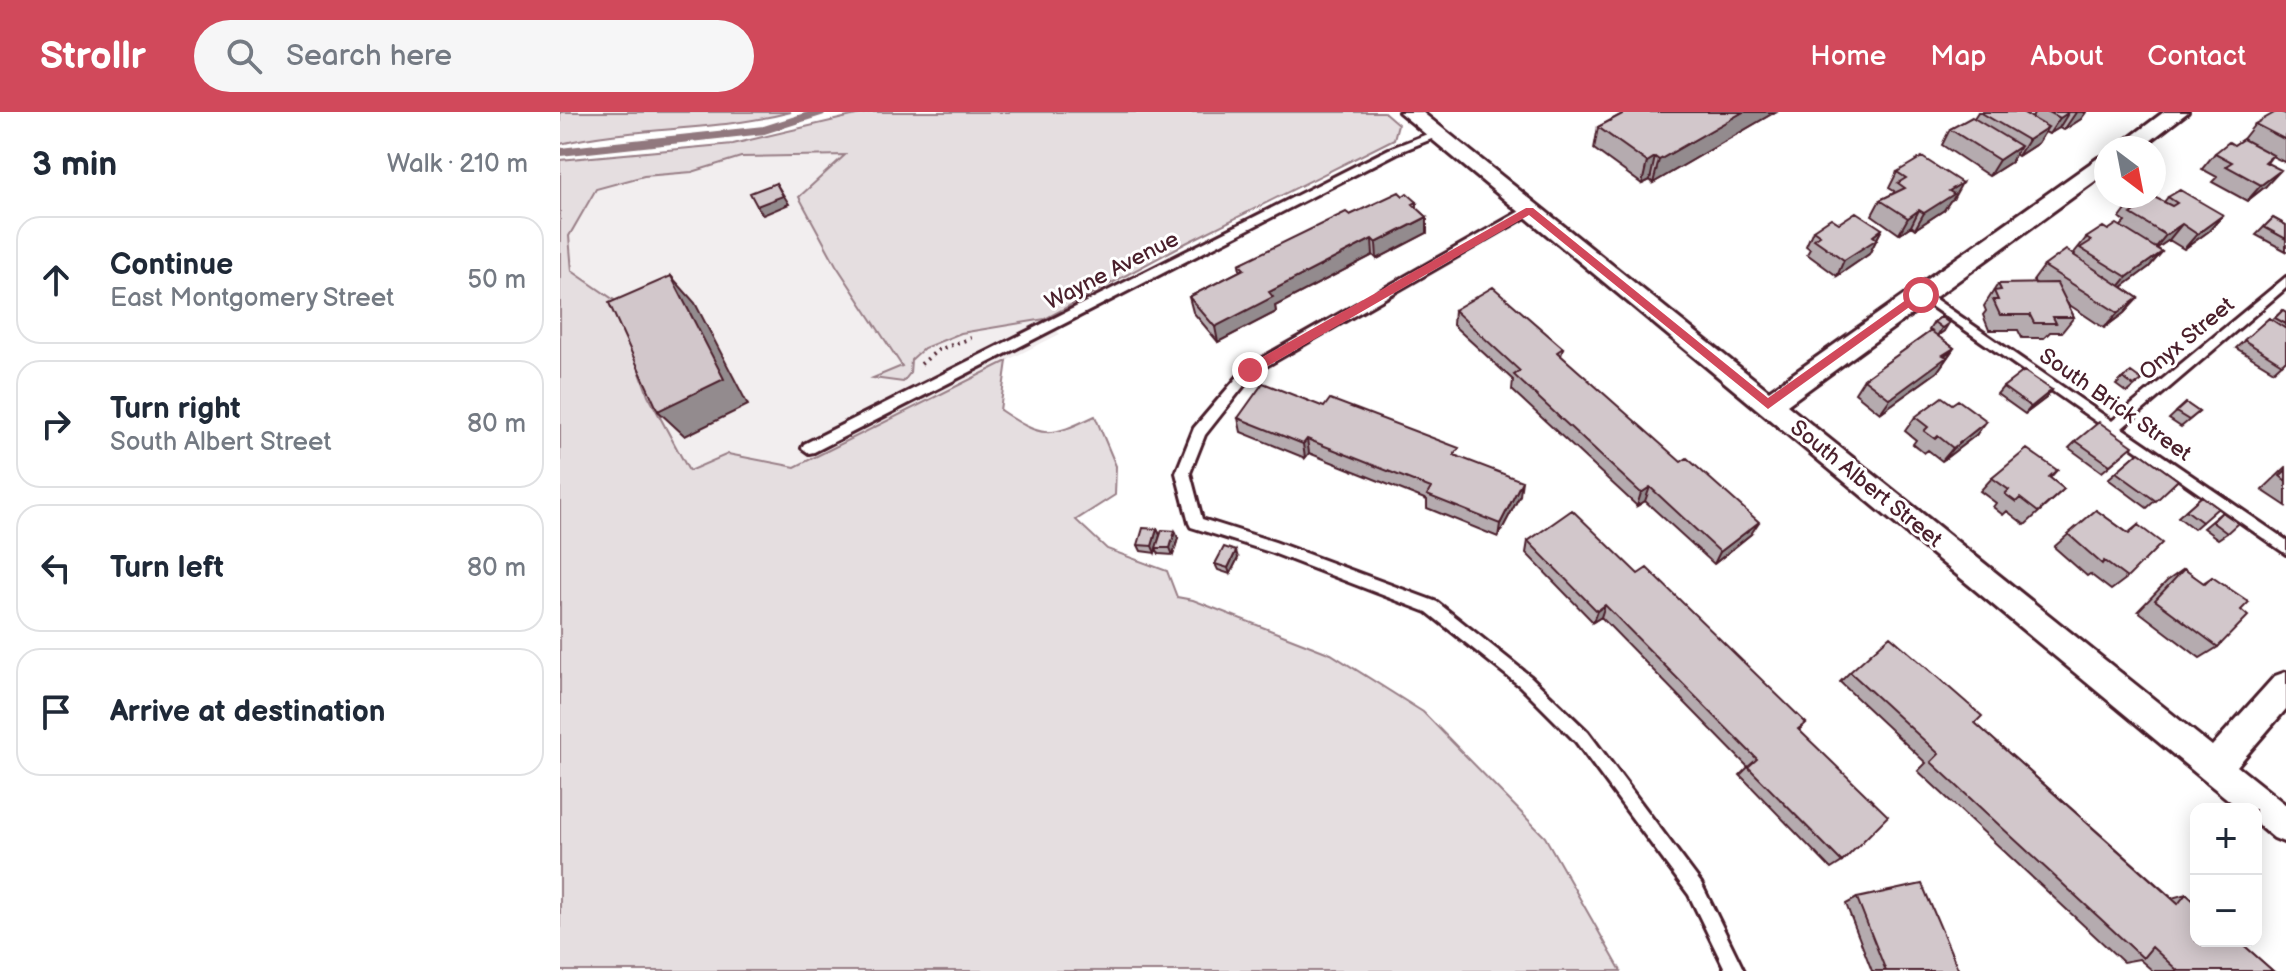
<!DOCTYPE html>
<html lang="en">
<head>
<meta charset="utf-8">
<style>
  :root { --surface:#fff; --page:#f6f6f7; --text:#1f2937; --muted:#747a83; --line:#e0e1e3; --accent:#d1495b }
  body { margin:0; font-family:"Balsamiq Sans",sans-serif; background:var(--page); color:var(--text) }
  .controls { position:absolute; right:24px; bottom:24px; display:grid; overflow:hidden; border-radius:16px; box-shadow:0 4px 20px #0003 }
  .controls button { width:72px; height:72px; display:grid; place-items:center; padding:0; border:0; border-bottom:2px solid var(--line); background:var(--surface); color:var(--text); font:40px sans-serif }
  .compass { position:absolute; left:1534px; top:24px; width:72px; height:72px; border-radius:50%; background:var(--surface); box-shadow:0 4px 20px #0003; rotate:148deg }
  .stop { position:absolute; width:24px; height:24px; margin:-18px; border:6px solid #d1495b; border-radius:50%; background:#fff }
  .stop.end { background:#d1495b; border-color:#fff; box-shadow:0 2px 8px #0008 }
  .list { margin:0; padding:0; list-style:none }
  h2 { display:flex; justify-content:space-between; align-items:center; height:104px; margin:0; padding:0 32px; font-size:34px }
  h2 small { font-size:26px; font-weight:400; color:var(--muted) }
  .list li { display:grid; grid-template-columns:52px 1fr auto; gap:24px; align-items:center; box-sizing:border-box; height:128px; margin:0 16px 16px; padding:0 16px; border:2px solid var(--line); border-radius:24px }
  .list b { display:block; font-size:30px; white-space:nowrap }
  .list p { margin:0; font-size:26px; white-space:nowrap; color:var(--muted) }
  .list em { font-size:26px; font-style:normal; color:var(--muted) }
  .icon { flex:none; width:44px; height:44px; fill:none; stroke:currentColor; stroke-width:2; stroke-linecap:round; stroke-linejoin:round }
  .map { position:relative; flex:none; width:1726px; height:859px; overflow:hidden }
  header { display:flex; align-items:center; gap:48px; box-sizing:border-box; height:112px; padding:0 40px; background:var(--accent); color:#fff }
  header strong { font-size:38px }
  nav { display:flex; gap:44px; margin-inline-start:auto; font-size:28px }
  .search { width:560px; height:72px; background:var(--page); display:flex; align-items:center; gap:20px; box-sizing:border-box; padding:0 28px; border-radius:44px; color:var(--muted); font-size:30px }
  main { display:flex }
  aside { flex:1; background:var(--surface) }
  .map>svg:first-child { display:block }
  .built { fill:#f2eeef }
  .green { fill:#e5dee0; stroke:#987e86; stroke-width:2 }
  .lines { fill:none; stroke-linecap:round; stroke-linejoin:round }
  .stream { stroke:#91787e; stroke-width:8 }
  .lane-casing { stroke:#4a1f2b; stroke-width:6 }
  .street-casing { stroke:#4a1f2b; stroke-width:6 }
  .path { stroke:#4a1f2b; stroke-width:4; stroke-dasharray:2 5; stroke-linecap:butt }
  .lane { fill:#fff; fill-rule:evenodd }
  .street { fill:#fff; fill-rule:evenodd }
  .wall { fill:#b5abaf; stroke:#4a1f2b; stroke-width:2 }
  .shaded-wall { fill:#938b8e; stroke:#4a1f2b; stroke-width:2 }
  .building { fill:#d2c7cb; stroke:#4a1f2b; stroke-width:2 }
  .route { fill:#d1495b }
  .labels { text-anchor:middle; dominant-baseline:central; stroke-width:6; stroke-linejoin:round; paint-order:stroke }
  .street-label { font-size:22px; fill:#4a1f2b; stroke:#fff }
</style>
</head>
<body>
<header>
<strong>Strollr</strong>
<div class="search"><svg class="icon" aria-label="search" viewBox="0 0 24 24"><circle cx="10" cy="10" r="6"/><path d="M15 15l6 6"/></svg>Search here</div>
<nav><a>Home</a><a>Map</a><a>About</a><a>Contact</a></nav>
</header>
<main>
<aside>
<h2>3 min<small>Walk · 210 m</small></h2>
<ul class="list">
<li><svg class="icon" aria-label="ahead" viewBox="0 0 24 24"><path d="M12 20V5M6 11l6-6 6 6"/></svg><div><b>Continue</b><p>East Montgomery Street</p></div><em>50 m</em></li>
<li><svg class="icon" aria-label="right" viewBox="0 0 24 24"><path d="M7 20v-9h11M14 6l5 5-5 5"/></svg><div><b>Turn right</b><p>South Albert Street</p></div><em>80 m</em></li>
<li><svg class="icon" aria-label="left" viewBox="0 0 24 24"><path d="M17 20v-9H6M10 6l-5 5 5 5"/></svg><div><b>Turn left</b></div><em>80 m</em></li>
<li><svg class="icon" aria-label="arrive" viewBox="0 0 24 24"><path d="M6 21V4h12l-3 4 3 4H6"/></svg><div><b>Arrive at destination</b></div></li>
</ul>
</aside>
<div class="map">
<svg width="1726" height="859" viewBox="0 0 1726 859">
  <rect width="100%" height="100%" fill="#fff"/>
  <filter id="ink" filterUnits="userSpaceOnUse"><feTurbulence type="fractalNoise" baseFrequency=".0125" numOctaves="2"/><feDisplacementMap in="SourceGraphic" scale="16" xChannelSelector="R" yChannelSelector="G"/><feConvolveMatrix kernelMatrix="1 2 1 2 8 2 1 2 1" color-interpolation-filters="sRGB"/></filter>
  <g filter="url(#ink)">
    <!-- built -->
    <path class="built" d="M286 43 239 85 276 153 343 255 314 267 350 261 351 249 364 236 401 221 485 207 500 222 235 355 169 342 129 359 88 283 54 188 12 159 9 124 35 77 84 64 132 60 181 45Z"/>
    <!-- green -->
    <path class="green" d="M0 0H231C155 20 76 14 0 32Z
      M309 0H824L838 12 834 27 626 131 485 207 401 221 364 236 351 248 350 261 343 270 313 266 342 254 276 153 239 85 285 43 181 45 132 60 84 64 36 77 9 124 12 159 54 188 88 283 129 359 168 342 235 355 447 249 440 298C483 327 489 326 535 304L556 354 555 383 516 408 547 437 607 459 617 485 633 488 771 542 863 600 985 725 1061 859H0V48L173 32Z"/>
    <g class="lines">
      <!-- stream -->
      <path class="stream" d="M0 40 204 18 261 0"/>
      <defs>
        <path id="lane" d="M875 19 880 22 879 24 837 41 254 340 249 341 242 336 244 332 829 37Z
          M969 94 975 98 973 101 694 261 645 323 630 361 642 407 715 430 877 490 970 564 1028 620 1141 771 1184 859H1166L1129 783 1016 630 960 574 867 500 713 441 631 415 629 411 616 361 634 316 686 255Z
          M1726 165V176L1562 316 1726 428V442L1355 183 1357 180H1365L1552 309Z"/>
        <path id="street" d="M839 0H862L1209 279 1538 46 1546 44V61L1227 293 1652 634 1715 564 1726 560V597L1677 654 1726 693V731L1714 726 1696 711V697H1680L1643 667Z
          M1604 0H1628L1581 36H1556Z"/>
      </defs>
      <!-- lane casing -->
      <use href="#lane" class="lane-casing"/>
      <!-- street casing -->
      <use href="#street" class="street-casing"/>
      <!-- path -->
      <path class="path" d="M361 252 378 238 411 226"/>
      <!-- lane -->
      <use href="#lane" class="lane"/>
      <!-- street -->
      <use href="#street" class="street"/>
    </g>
    <!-- wall -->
    <path class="wall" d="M1066 0H1215L1093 71 1090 68 1082 72 1034 37 1038 15Z
      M1418 0H1462L1472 6 1474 2 1470 0H1526L1521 7 1504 18 1499 16 1489 22 1485 20 1478 31 1458 44 1455 42 1451 50 1429 64 1382 33 1390 17 1414 6Z
      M1726 2V51L1712 44 1707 51 1706 74 1687 89 1652 70 1657 65 1642 57 1655 41 1674 33 1683 27 1695 12Z
      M1337 60 1393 87 1390 89 1384 98 1355 117 1351 114 1339 122 1312 103 1320 88 1333 82 1334 79 1329 76Z
      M843 84 857 90V96L867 105V121L817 147 813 143 715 194 716 200 658 230 633 200 629 185 680 159 679 152 790 103Z
      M1608 85 1663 103 1649 119 1624 137 1609 128 1597 136 1602 140 1589 155 1562 175 1578 186 1564 201 1544 216 1508 192 1514 205 1502 220H1490L1484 226H1462L1458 218H1429L1423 203 1426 199 1424 194 1438 172H1477L1473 169 1484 154 1514 144 1515 142 1514 141 1526 126 1561 114 1565 110 1560 106 1572 90H1604Z
      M1713 106 1726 113V139L1696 123Z
      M1279 111 1322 117 1309 142 1277 164 1247 142 1250 137 1246 134 1253 118Z
      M894 198 1003 236 1001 244 1191 422 1154 452 1085 389 1077 394 952 278 953 268 893 213Z
      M1723 198 1726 200V214L1725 216 1726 248 1714 259 1676 236 1709 206 1712 208Z
      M1381 205 1384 219 1377 224 1394 236 1377 260 1320 301 1295 281 1304 267 1371 219 1369 218 1374 210Z
      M1563 266 1582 268 1567 281 1556 273Z
      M1443 275 1492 278 1486 286 1465 302 1437 282Z
      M1626 291 1639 300 1621 315 1609 307Z
      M1355 305 1416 323 1382 349 1368 338 1364 341 1353 332 1356 328 1345 319Z
      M678 306 898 345 960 383 938 425 867 396V388L749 341 745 346 681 320Z
      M1516 329 1565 341 1542 360 1509 336Z
      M1579 340 1618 368 1587 396 1548 367Z
      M1726 355V394L1702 378Z
      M1497 358 1490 366 1504 377 1465 413 1447 399 1443 403 1433 395 1436 391 1420 379 1432 366Z
      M1642 384V410L1634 417 1618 405Z
      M1536 398 1568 421 1578 413 1567 466 1551 478 1530 462 1527 464 1494 435Z
      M1662 400 1667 421 1658 427 1643 416Z
      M597 417 600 423 618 426 613 443 599 442 596 436 595 441 581 439 578 433Z
      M968 429 1078 462 1246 611 1239 618 1282 750 1271 757 1180 663 1188 655 1041 505 1033 510 966 441Z
      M678 446 670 462 658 458 655 452Z
      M1624 457 1643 471 1652 465 1681 498 1658 535 1640 546 1578 499 1607 469Z
      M1290 560 1415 611 1612 786 1626 782 1713 859H1593L1579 847 1563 850 1358 659 1366 651 1280 570Z
      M1297 786 1399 859H1312L1286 792Z"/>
    <!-- shaded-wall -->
    <path class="shaded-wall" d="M1183 0H1215L1093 71 1099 48Z
      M1509 0 1499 16 1489 22 1500 6Z
      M1518 0H1526L1521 7 1504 18 1515 2Z
      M1488 15 1478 31 1458 44 1468 28Z
      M1460 34 1451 50 1429 64 1439 48Z
      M1095 45 1090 68 1082 72 1087 50Z
      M1721 58 1706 74 1687 89 1701 73Z
      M216 71 229 92 203 103 197 94Z
      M1402 71 1393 87 1390 89 1384 98 1355 117 1364 101 1389 79Z
      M1359 98 1351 114 1339 122 1348 106Z
      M1663 103 1649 119 1624 137 1637 122Z
      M867 105V121L817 147 816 131Z
      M1622 112 1609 128 1593 139 1606 123Z
      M1322 117 1309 142 1277 164 1284 148 1313 124Z
      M812 127 813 143 715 194 716 200 658 230 655 215 709 180Z
      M1602 140 1589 155 1554 181 1567 165Z
      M111 164 135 191 188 293 125 324 98 299Z
      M1578 186 1564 201 1544 216 1558 201Z
      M1389 211 1384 219 1377 224 1382 216Z
      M1394 236 1377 260 1320 301 1330 287Z
      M1492 278 1486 286 1465 302 1471 295Z
      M1427 309 1416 323 1382 349 1393 336Z
      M747 327 749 341 745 346 743 332Z
      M962 369 960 383 938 425 940 412Z
      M1090 375 1085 389 1077 394 1081 381Z
      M1199 410 1191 422 1154 452 1160 440Z
      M597 417 600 423 595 441 592 434Z
      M615 419 618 426 613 443 610 436Z
      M676 439 678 446 670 462 668 456Z
      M1045 493 1041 505 1033 510 1037 499Z"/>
    <!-- building -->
    <path class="building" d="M1066 0H1183L1099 48 1095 45 1087 50 1038 15Z
      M1420 0H1462L1488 15 1468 28Z
      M1489 0H1509L1500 6Z
      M1716 0H1721L1726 2V28L1695 12Z
      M1412 5 1460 34 1439 48 1390 17Z
      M1683 27 1713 43 1705 50 1721 58 1701 73 1666 54 1672 50 1655 41 1669 30 1674 33Z
      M1362 45 1402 71 1389 79 1394 82 1364 101 1359 98 1348 106 1320 88 1345 76 1338 71 1346 66 1337 60Z
      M216 71 223 84 197 94 190 81Z
      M1620 78 1663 103 1637 122 1622 112 1606 123 1571 102 1580 96 1572 90 1582 84H1592L1612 94 1617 91 1608 85Z
      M839 80 843 84 847 81 857 90 853 92 867 105 816 131 812 127 709 180 713 185 655 215 629 185 684 157 679 152 786 100 790 103Z
      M1296 100 1322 117 1313 124 1317 127 1284 148 1254 127 1260 123 1253 118 1271 106 1279 111Z
      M1713 106 1726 113V127L1704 115Z
      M1557 112 1602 140 1567 165 1520 136 1531 129 1526 126 1543 115 1548 118Z
      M1506 138 1578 186 1558 201 1484 154Z
      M111 164 164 267 98 299 49 191Z
      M1497 171 1514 205H1493L1496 211H1474L1470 203H1440L1433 188H1438L1434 179 1441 178 1438 172Z
      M933 175 1003 236 997 240 1121 350 1127 346 1199 410 1160 440 1090 375 1081 381 954 263 960 259 894 198Z
      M1723 198 1726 200V212L1715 206Z
      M1381 205 1389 211 1382 216 1374 210Z
      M1709 206 1726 217V248L1722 252 1684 228Z
      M1371 219 1394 236 1383 243 1387 245 1330 287 1304 267Z
      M1464 259 1492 278 1471 295 1443 275Z
      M1571 260 1582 268 1574 274 1563 266Z
      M703 271 764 295 770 287 899 336 894 343 962 369 940 412 867 383 871 376 747 327 743 332 678 306Z
      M1382 285 1392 292 1398 288 1427 309 1393 336 1378 324 1375 327 1364 319 1368 315 1355 305Z
      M1626 291 1639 300 1629 308 1616 300Z
      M1539 310 1573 334 1550 353 1516 329Z
      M1467 337 1497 358 1489 365 1504 377 1478 400 1460 386 1456 390 1445 382 1449 378 1432 366Z
      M1579 340 1618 368 1596 389 1556 360Z
      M1726 358V369L1720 364Z
      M1642 384 1658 396 1642 410 1626 398Z
      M1012 398 1078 462 1087 456 1246 611 1238 617 1328 704 1282 750 1188 655 1197 647 1045 493 1037 499 968 429Z
      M1536 398 1569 422 1578 413 1602 431 1567 466 1544 449 1542 452 1508 422Z
      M1662 400 1678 411 1667 421 1652 410Z
      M583 416 597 417 592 434 578 433Z
      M602 418 615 419 610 436H596Z
      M664 435 676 439 668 456 655 452Z
      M1624 457 1645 472 1652 465 1689 490 1681 498 1688 504 1658 535 1595 488Z
      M1330 524 1422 604 1415 611 1618 792 1626 782 1636 791V829H1679L1713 859H1618L1592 835 1583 846 1371 650 1379 642 1290 560Z
      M1362 772 1399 859H1326L1297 786Z"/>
  </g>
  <!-- route -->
  <path class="route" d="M966 96H973L1208 286 1357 180 1366 183 1208 297 969 103 694 262H685V255Z"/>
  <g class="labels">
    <!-- street labels -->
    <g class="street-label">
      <text transform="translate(552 159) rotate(-27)">Wayne Avenue</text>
      <text transform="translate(1627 227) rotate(-40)">Onyx Street</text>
      <text transform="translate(1555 293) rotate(35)">South Brick Street</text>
      <text transform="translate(1306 372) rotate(39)">South Albert Street</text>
    </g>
  </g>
</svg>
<div class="controls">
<button>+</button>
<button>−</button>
</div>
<svg class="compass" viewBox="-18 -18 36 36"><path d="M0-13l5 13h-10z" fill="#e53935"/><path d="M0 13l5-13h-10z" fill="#747a83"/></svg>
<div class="stop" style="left:1361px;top:183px"></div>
<div class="stop end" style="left:690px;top:258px"></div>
</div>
</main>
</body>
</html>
